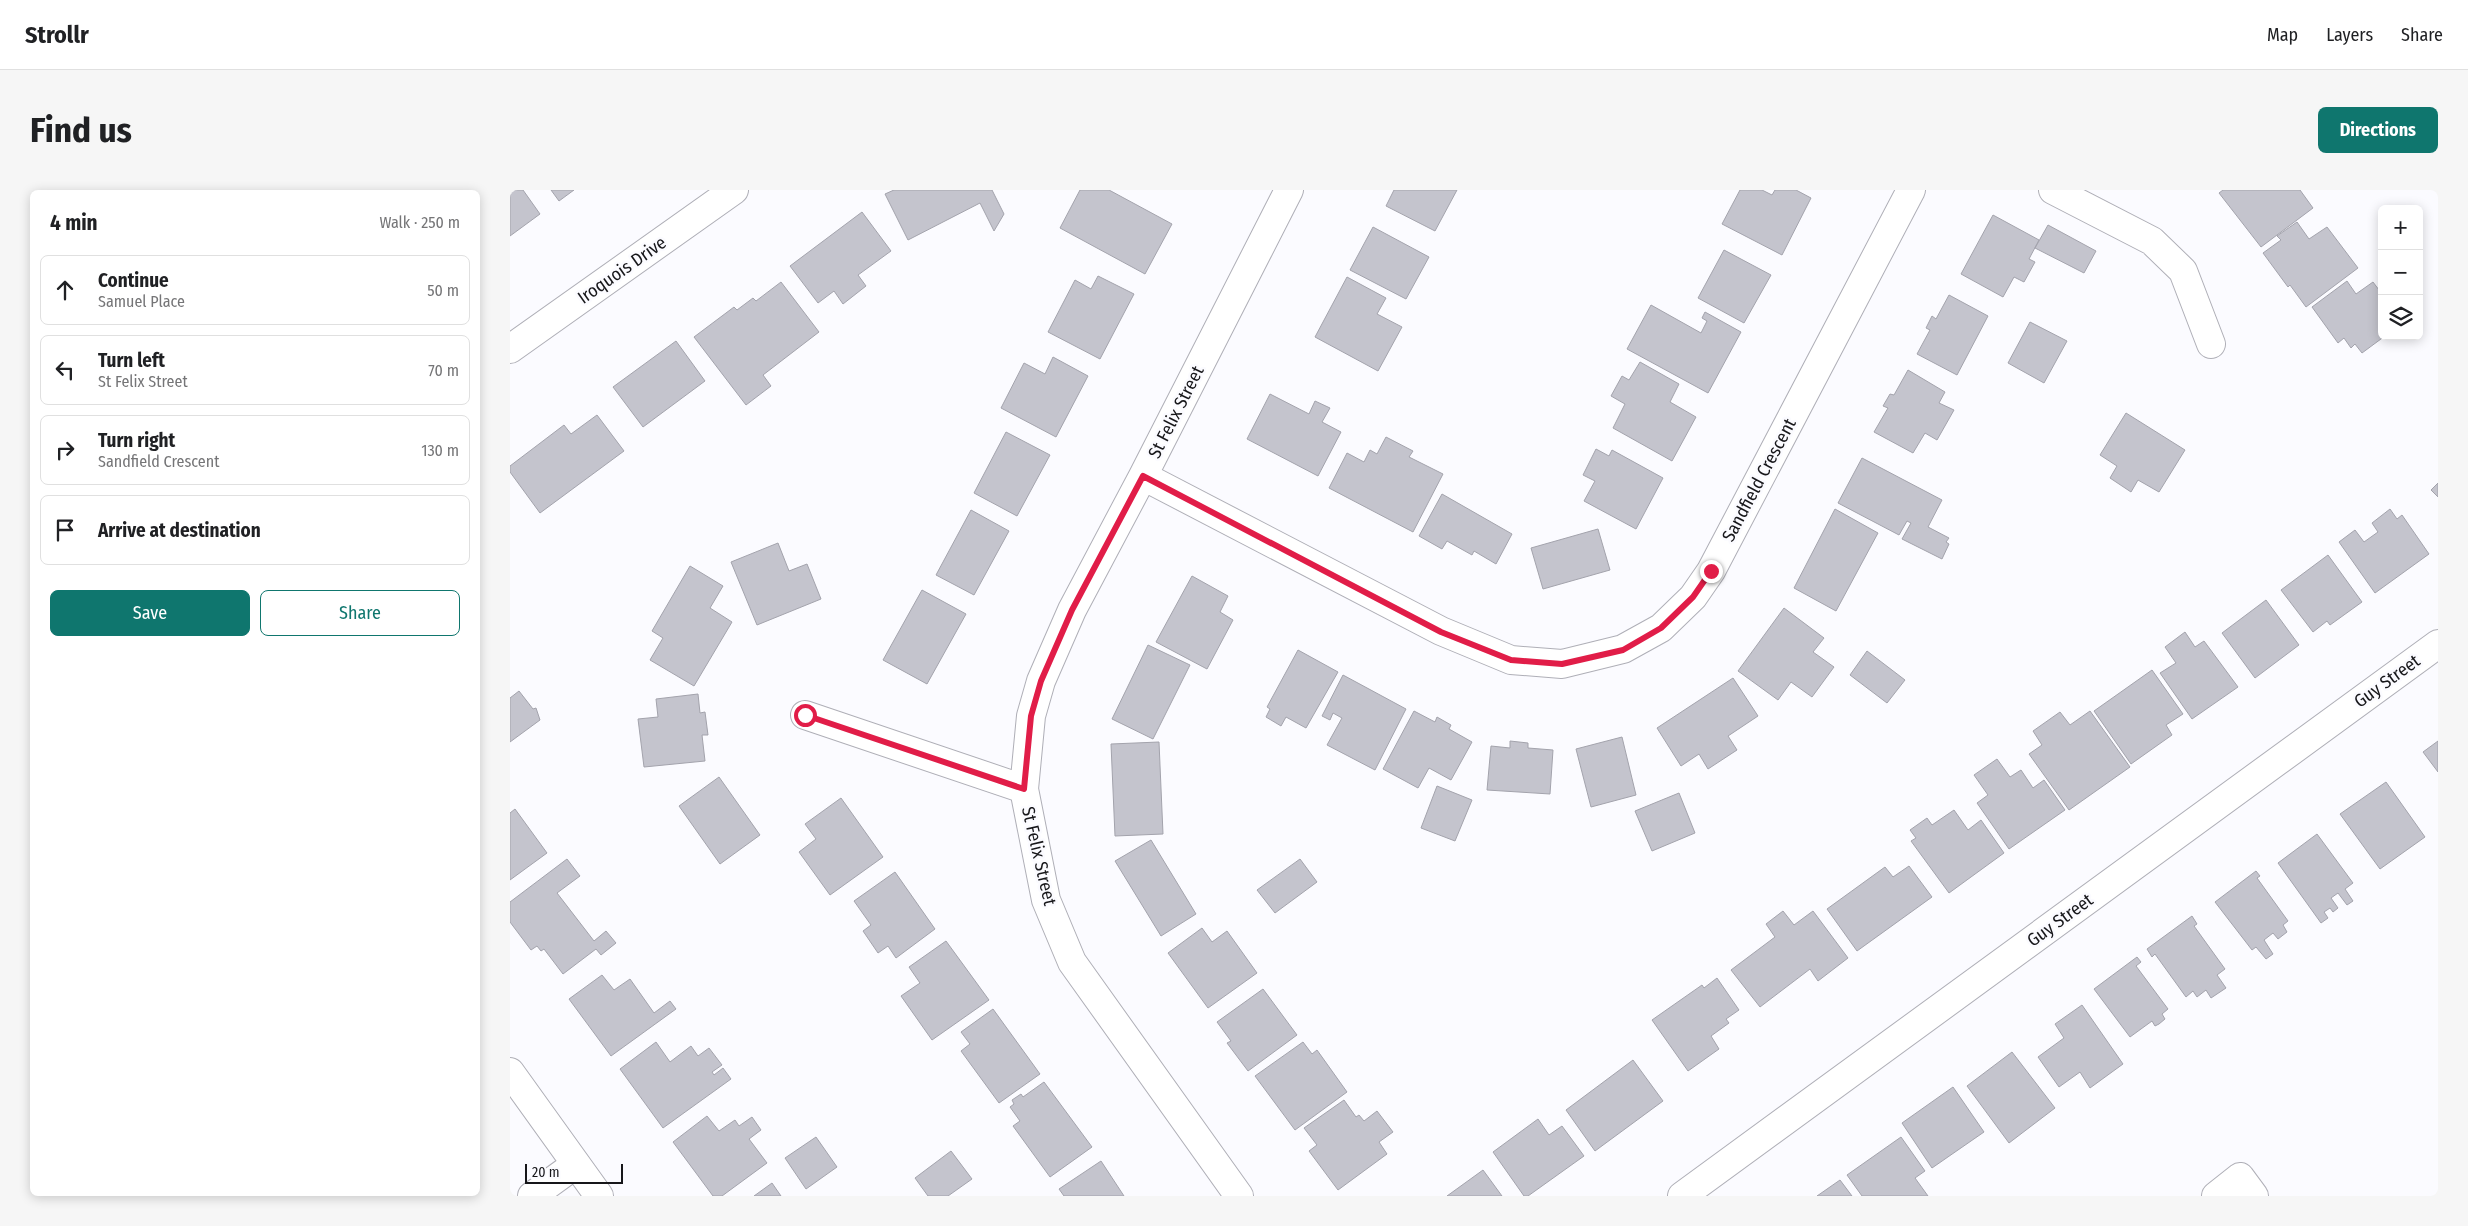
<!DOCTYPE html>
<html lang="en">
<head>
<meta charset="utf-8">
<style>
  :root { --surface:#fff; --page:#f6f6f6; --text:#202124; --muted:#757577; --line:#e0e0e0; --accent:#0f766e }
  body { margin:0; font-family:"Fira Sans Condensed",sans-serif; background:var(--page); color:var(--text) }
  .controls { position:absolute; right:15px; top:15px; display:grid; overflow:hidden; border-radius:8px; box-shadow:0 2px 12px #0003 }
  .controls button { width:45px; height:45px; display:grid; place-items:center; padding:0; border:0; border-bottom:1px solid var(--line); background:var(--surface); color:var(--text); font:25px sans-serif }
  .scale { position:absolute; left:15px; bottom:12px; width:98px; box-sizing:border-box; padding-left:5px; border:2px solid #17171a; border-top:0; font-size:14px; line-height:18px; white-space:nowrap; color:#17171a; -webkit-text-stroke:4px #fbfbff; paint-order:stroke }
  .stop { position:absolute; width:15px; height:15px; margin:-11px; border:4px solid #e11d48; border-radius:50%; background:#fff }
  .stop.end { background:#e11d48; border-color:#fff; box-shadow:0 1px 5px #0008 }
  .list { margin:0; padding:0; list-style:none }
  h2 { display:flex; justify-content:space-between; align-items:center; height:65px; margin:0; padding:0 20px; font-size:21px }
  h2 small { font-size:16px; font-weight:400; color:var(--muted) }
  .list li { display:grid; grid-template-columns:32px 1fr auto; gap:15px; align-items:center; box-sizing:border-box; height:70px; margin:0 10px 10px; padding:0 10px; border:1px solid var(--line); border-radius:8px }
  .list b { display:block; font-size:19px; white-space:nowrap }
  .list p { margin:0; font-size:16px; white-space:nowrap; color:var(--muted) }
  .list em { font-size:16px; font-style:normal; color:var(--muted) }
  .actions { display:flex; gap:10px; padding:15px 20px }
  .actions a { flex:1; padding:11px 0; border:1px solid var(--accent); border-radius:8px; text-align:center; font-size:18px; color:var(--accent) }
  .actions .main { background:var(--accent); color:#fff }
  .icon { flex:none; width:28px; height:28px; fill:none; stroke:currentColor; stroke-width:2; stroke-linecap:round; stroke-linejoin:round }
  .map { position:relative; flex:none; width:1928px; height:1006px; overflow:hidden; border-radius:8px }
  header { display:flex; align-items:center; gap:30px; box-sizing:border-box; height:70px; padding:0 25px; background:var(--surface); border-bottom:1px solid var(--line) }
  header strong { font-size:24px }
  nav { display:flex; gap:28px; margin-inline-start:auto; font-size:18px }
  .intro { display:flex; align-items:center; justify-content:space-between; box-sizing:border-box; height:120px; padding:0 30px }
  h1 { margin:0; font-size:35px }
  .button { padding:12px 22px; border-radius:8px; background:var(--accent); color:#fff; font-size:18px; font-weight:700 }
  main { display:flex; gap:30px; padding:0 30px }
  aside { flex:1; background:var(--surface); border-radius:8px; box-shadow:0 2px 12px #0003 }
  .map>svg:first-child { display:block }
  .building { fill:#c4c4cd; stroke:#a3a3ac }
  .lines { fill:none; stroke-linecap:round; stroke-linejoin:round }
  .minor-casing { stroke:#afafb7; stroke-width:30 }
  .minor { stroke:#fff; stroke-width:28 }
  .route { stroke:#e11d48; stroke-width:6 }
  .labels { text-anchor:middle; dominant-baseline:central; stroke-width:5; stroke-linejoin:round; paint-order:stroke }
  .street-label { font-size:18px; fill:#17171a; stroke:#fbfbff }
</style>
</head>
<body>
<header>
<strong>Strollr</strong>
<nav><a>Map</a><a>Layers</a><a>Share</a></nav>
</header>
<div class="intro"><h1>Find us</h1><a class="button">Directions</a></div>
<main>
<aside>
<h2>4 min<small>Walk · 250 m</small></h2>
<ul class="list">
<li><svg class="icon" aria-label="ahead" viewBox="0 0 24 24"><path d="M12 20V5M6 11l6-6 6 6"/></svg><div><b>Continue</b><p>Samuel Place</p></div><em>50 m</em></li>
<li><svg class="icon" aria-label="left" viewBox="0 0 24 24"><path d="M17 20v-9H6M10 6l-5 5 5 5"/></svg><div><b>Turn left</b><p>St Felix Street</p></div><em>70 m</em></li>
<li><svg class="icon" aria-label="right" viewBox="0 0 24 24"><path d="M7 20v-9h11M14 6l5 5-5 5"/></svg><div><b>Turn right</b><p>Sandfield Crescent</p></div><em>130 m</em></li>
<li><svg class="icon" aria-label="arrive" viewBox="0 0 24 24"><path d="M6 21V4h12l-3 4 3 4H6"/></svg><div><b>Arrive at destination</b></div></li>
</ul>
<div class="actions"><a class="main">Save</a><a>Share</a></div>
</aside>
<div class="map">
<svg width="1928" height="1006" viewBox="0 0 1928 1006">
  <rect width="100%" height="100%" fill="#fbfbff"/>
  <!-- building -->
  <path class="building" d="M0 0H13L30 24 0 46Z
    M41 0H64L49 11Z
    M384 0H482L494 24 484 41 470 13 398 50 375 4Z
    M570 0H599L662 34 635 84 550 38Z
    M884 0H947L925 41 876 16Z
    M1230 0H1252L1262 5 1265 0H1286L1301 8 1272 65 1212 34Z
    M1713 0H1790L1803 18 1751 57 1709 3Z
    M352 22 381 61 348 85 356 96 333 114 324 101 308 113 280 76Z
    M1483 25 1529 50 1519 69 1525 72 1514 92 1504 87 1493 107 1451 84Z
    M1787 32 1799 49 1817 37 1848 78 1796 117 1780 95 1778 97 1753 63 1771 50 1767 46Z
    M1538 35 1586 61 1574 83 1525 58Z
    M863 37 919 67 896 109 840 80Z
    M1214 60 1261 85 1234 133 1188 108Z
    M588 86 624 104 590 169 538 142 565 90 581 99Z
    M837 87 876 108 867 124 892 137 868 181 805 147Z
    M1837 91 1846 104 1863 92 1872 104V146H1875L1852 163 1845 154 1841 158 1834 148 1828 153 1802 117Z
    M271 92 309 142 253 185 261 196 236 215 184 147 224 117 227 120 243 108 246 111Z
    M1439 105 1478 126 1447 185 1407 164 1420 140 1416 138 1422 126 1426 129Z
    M1141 115 1191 143 1197 131 1192 128 1195 122 1231 142 1198 203 1117 159Z
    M1520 132 1557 151 1534 193 1498 173Z
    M166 151 195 191 133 237 103 197Z
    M543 167 578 186 546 247 491 218 514 173 535 184Z
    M1130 172 1169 194 1160 212 1186 227 1162 271 1103 238 1115 214 1101 206 1112 186 1119 190Z
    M1398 180 1435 202 1429 213 1444 220 1427 250 1415 243 1403 263 1364 242 1378 218 1373 216 1380 204 1384 205Z
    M760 204 799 224 805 211 820 218 812 232 831 242 808 286 737 249Z
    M1616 223 1675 260 1649 302 1628 290 1621 302 1600 288 1607 276 1590 265Z
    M87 225 114 261 30 323 0 282V276L54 235 61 244Z
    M496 242 540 265 507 326 464 303Z
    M876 247 903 261 899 267 933 284 903 342 819 298 837 263 854 272 860 260 867 264Z
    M1086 259 1099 266 1102 260 1153 288 1126 339 1074 311 1085 291 1073 285Z
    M1352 268 1432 310 1418 337 1439 348 1436 352 1439 354 1432 369 1392 349 1401 333 1397 331 1389 345 1328 313Z
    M1928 293V307L1921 300Z
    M932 304 1002 344 986 374 964 361 962 365 937 351 932 359 909 346Z
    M1325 319 1368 343 1326 421 1284 398Z
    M1880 319 1887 329 1892 325 1919 364 1865 403 1829 352 1845 340 1854 352 1868 342 1862 333Z
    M461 320 499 341 464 405 426 385Z
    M1088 339 1100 380 1033 399 1021 358Z
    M268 353 279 381 297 374 311 409 247 435 221 372Z
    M1818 365 1852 412 1820 435 1817 431 1803 442 1771 400Z
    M180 376 213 396 200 418 222 432 184 496 140 470 153 448 142 441Z
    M682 386 718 406 710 422 723 430 697 479 646 452Z
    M412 400 456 424 417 494 373 470Z
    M1756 410 1789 455 1745 488 1712 443Z
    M1274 418 1314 448 1303 462 1324 477 1302 507 1281 492 1268 510 1228 481Z
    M1675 442 1685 457 1694 451 1728 497 1682 529 1650 483 1666 473 1655 457Z
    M638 455 680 475 643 549 602 529Z
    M788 460 828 482 796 538 776 527 771 536 756 527 760 519 757 517Z
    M1357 461 1395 490 1377 513 1340 485Z
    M1642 480 1673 524 1656 535 1662 545 1621 574 1584 521Z
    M833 485 896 519 865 580 817 555 832 528 823 523 820 530 812 526Z
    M1223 488 1248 526 1218 546 1227 560 1198 579 1189 564 1171 576 1147 538Z
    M9 501 23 519 26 518 30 530 0 552V508Z
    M188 504 190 523 195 522 198 545H192L195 571 134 577 128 529 148 527 146 509Z
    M904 521 925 532 927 527 941 535 939 539 962 552 941 590 919 578 908 598 873 579Z
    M1580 521 1620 577 1559 620 1519 564 1532 555 1523 541 1550 522 1560 535Z
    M1112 547 1126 605 1081 617 1066 559Z
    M1000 551 1018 553V558L1043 560 1040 604 977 600 981 556 1000 558Z
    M1928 551V582L1913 562Z
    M649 552 653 644 605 646 601 554Z
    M1487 569 1500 587 1511 580 1523 598 1534 590 1555 620 1499 659 1467 613 1478 605 1464 585Z
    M209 587 250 645 210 674 169 616Z
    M1876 592 1915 647 1870 679 1830 624Z
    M927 596 962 610 945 651 911 638Z
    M1169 603 1185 643 1142 661 1125 621Z
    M331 608 373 667 320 705 289 662 306 649 295 634Z
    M5 619 37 663 0 690V623Z
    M1444 620 1458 640 1471 630 1494 663 1439 703 1401 651 1406 648 1400 640 1417 628 1422 635Z
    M1807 644 1843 693 1835 699 1843 711 1837 715 1828 703 1821 708 1828 718 1823 722 1820 718 1814 722 1818 728 1811 733 1768 673Z
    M641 650 686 724 651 746 605 671Z
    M57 669 70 686 47 703 84 751 96 741 106 753 91 765 86 759 53 784 34 759 31 761 27 756 21 760 0 732V712Z
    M790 669 807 692 765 723 747 700Z
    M1399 676 1422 707 1347 761 1317 719 1375 677 1383 687Z
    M1746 681 1750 686 1747 688 1778 731 1773 735 1777 742 1768 749 1763 743 1754 750 1763 764 1756 769 1746 757 1742 760 1705 712Z
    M385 682 425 739 386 768 378 756 368 763 353 741 361 735 344 711Z
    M1273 721 1284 735 1303 721 1338 768 1308 791 1300 779 1250 817 1221 780 1265 747 1256 734Z
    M1682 726 1687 734 1684 736 1715 779 1707 785 1716 798 1701 808 1696 800 1687 807 1683 801 1676 807 1645 764 1642 767 1637 759Z
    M692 738 702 752 717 741 747 783 698 818 658 763Z
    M436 751 479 810 422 850 391 806 410 793 399 777Z
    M1627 767 1631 772 1626 776 1658 819 1652 824 1655 829 1649 834 1645 836 1642 831 1620 847 1584 799Z
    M92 785 104 800 120 789 144 823 160 811 166 819 101 866 59 809Z
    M1207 788 1229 820 1216 829 1219 833 1201 846 1209 859 1178 881 1142 830 1192 795 1194 798Z
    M753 799 787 845 738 881 717 853 721 851 707 832Z
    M1572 815 1613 874 1580 898 1570 882 1549 897 1528 867 1554 848 1545 834Z
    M483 819 530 884 489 913 451 861 460 854 451 842Z
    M146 852 160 872 181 856 188 866 199 858 212 875 202 882 204 885 213 878 221 889 153 938 110 879Z
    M793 852 802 864 807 860 837 902 785 940 745 886Z
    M1502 862 1545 918 1499 953 1457 896Z
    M1123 870 1153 911 1085 961 1056 920Z
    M534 892 582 957 540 987 503 936 510 931 500 917 504 914 502 910 511 904 513 907Z
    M1443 897 1474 942 1422 978 1392 933Z
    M834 910 846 927 849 925 854 931 867 921 883 942 869 952 877 964 828 1000 799 961 807 955 794 938Z
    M197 926 209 941 225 930 229 936 242 927 251 940 239 949 257 973 212 1006H203L163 952Z
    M1028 929 1039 945 1052 936 1074 966 1018 1006H1014L983 962Z
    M306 947 327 977 296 999 275 968Z
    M1391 947 1415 981 1405 988 1418 1006H1352L1337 985Z
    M441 961 462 989 438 1006H418L405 988Z
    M591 971 614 1006H554L549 999Z
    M973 980 992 1006H937Z
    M1330 990 1342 1006H1307Z
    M262 993 271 1006H244Z"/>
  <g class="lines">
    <defs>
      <path id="minor" d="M1543 0 1642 51 1673 81 1701 154
        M0 159 224 0
        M633 286 931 441 1001 470 1052 474 1113 459 1151 438 1183 407 1201 381 1401 0
        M295 525 514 599
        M0 882 89 1006
        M22 1006 66 974
        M729 1006 562 772 536 710 514 599 521 526 531 491 562 420 633 286 779 0
        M1172 1006 1928 454
        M1706 1006 1730 987 1744 1006"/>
    </defs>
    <!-- minor casing -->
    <use href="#minor" class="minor-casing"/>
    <!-- minor -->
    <use href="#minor" class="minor"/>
  </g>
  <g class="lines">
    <!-- route -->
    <path class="route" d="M295 525 514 599 521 526 531 491 562 420 633 286 931 442 1001 470 1052 474 1113 460 1151 438 1183 407 1201 381"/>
  </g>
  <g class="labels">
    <!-- street labels -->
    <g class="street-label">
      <text transform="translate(112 80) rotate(-35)">Iroquois Drive</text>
      <text transform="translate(666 222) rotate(-63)">St Felix Street</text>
      <text transform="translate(1249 290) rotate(-62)">Sandfield Crescent</text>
      <text transform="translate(1877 491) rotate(-36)">Guy Street</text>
      <text transform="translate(529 666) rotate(77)">St Felix Street</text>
      <text transform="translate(1550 730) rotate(-36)">Guy Street</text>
    </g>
  </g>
</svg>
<div class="controls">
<button>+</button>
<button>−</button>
<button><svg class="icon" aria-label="layers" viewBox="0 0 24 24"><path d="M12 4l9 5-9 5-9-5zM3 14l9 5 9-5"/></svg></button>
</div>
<div class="scale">20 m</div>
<div class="stop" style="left:295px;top:525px"></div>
<div class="stop end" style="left:1201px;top:381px"></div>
</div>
</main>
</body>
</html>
